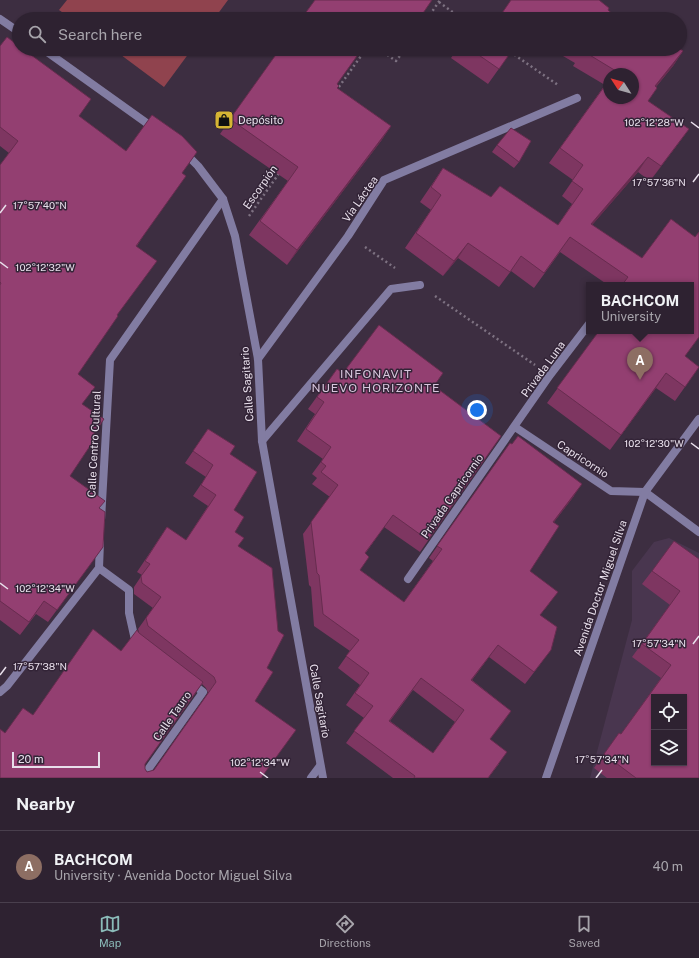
<!DOCTYPE html>
<html lang="en">
<head>
<meta charset="utf-8">
<style>
  :root { --surface:#2e2231; --page:#3a2f3d; --text:#f1f3f6; --muted:#a7a4ab; --line:#493f4d; --accent:#8bbbb9 }
  body { margin:0; font-family:"Public Sans",sans-serif; background:var(--page); color:var(--text) }
  .controls { position:absolute; right:12px; bottom:12px; display:grid; overflow:hidden; border-radius:0px; box-shadow:0 1px 3px #0004 }
  .controls button { width:36px; height:36px; display:grid; place-items:center; padding:0; border:0; border-bottom:1px solid var(--line); background:var(--surface); color:var(--text); font:20px sans-serif }
  .compass { position:absolute; left:603px; top:68px; width:36px; height:36px; border-radius:50%; background:var(--surface); box-shadow:0 1px 3px #0004; rotate:306deg }
  .scale { position:absolute; left:12px; bottom:10px; width:88px; box-sizing:border-box; padding-left:4px; border:2px solid #e8dfeb; border-top:0; font-size:11px; line-height:14px; white-space:nowrap; color:#e8dfeb; -webkit-text-stroke:3px #332437; paint-order:stroke }
  .you { position:absolute; left:477px; top:410px; width:14px; height:14px; margin:-10px; border:3px solid #fff; border-radius:50%; background:#1a73e8; box-shadow:0 0 0 6px #1a73e833 }
  .badge { display:grid; place-items:center; width:26px; height:26px; border-radius:50%; background:var(--accent); color:#fff; font-size:13px; font-weight:700 }
  .pin { position:absolute; translate:-50% -33px; filter:drop-shadow(0 1px 2px #0008) }
  .pin::after { content:''; position:absolute; top:21px; width:14px; height:12px; background:inherit; clip-path:polygon(0 0,100% 0,50% 100%) }
  .popup { position:absolute; left:586px; top:282px; width:108px; height:52px; box-sizing:border-box; display:grid; place-content:center; border-radius:0px; background:var(--surface); filter:drop-shadow(0 1px 3px #0005); font-size:13px; white-space:nowrap; color:var(--muted) }
  .popup b { font-size:15px; color:var(--text) }
  .popup::after { content:''; position:absolute; left:50%; top:100%; margin-left:-8px; border:8px solid transparent; border-top-color:var(--surface) }
  .list { margin:0; padding:0; list-style:none }
  h2 { display:flex; justify-content:space-between; align-items:center; height:52px; margin:0; padding:0 16px; font-size:17px }
  h2 small { font-size:13px; font-weight:400; color:var(--muted) }
  .list li { display:grid; grid-template-columns:26px 1fr auto; gap:12px; align-items:center; box-sizing:border-box; height:72px; padding:0 16px; border-top:1px solid var(--line) }
  .list b { display:block; font-size:15px; white-space:nowrap }
  .list p { margin:0; font-size:13px; white-space:nowrap; color:var(--muted) }
  .list em { font-size:13px; font-style:normal; color:var(--muted) }
  .icon { flex:none; width:22px; height:22px; fill:none; stroke:currentColor; stroke-width:2; stroke-linecap:round; stroke-linejoin:round }
  .map { position:relative; flex:none; width:699px; height:778px; overflow:hidden }
  .search { position:absolute; background:var(--surface); box-shadow:0 1px 3px #0004; left:12px; right:12px; top:12px; height:44px; display:flex; align-items:center; gap:10px; box-sizing:border-box; padding:0 14px; border-radius:22px; color:var(--muted); font-size:15px }
  .sheet { height:124px; background:var(--surface) }
  nav { display:flex; justify-content:space-around; align-items:center; box-sizing:border-box; height:56px; border-top:1px solid var(--line); background:var(--surface); font-size:11px; color:var(--muted) }
  nav a { display:grid; justify-items:center; gap:2px }
  nav .on { color:var(--accent) }
  .map>svg:first-child { display:block }
  .built { fill:#49364f; fill-rule:evenodd }
  .green { fill:#90434e }
  .lines { fill:none; stroke-linecap:round; stroke-linejoin:round }
  .path { stroke:#7e7282; stroke-width:2.5; stroke-dasharray:2 3; stroke-linecap:butt }
  .minor { stroke:#827ca2; stroke-width:8 }
  .tertiary { stroke:#827ca2; stroke-width:8 }
  .wall { fill:#7e3661; fill-rule:evenodd }
  .shaded-wall { fill:#672c4f }
  .building { fill:#933f71; stroke:#672c4f; fill-rule:evenodd }
  .ticks { fill:none; stroke:#e8dfeb; stroke-width:1.5 }
  .labels { text-anchor:middle; dominant-baseline:central; stroke-width:3; stroke-linejoin:round; paint-order:stroke }
  .poi-label { font-size:11px; fill:#e8dfeb; stroke:#332437; text-anchor:start }
  .street-label { font-size:11px; fill:#e8dfeb; stroke:#332437 }
  .neighbourhood-label { font-size:12px; letter-spacing:1px; fill:#d7c5dc; stroke:#332437 }
  .ticks-label { font-size:10px; text-anchor:middle; fill:#e8dfeb; stroke:#332437; stroke-width:3; stroke-linejoin:round; paint-order:stroke }
</style>
</head>
<body>
<div class="map">
<svg width="699" height="778" viewBox="0 0 699 778">
  <rect width="100%" height="100%" fill="#3d2e41"/>
  <!-- built -->
  <path class="built" d="M669 538 699 553V778H590L632 620V571L654 542ZM654 697H684V763H654Z"/>
  <!-- green -->
  <path class="green" d="M67 0H228L214 19H72L59 10Z
    M113 49H192L164 87Z"/>
  <g class="lines">
    <!-- path -->
    <path class="path" d="M439 2 462 19
      M427 19 440 0
      M379 49 396 61 405 49
      M506 49 558 85
      M336 91 366 49
      M249 216 280 172
      M365 247 395 268
      M435 296 535 365"/>
    <!-- minor -->
    <path class="minor" d="M258 359 348 236 384 180 577 98
      M515 427 611 491 645 492 699 532
      M262 441 391 289 420 285
      M101 520 110 360 223 199
      M99 568 129 590V613L135 640 138 642
      M408 579 550 375 589 324
      M0 692 7 686 99 568 100 542
      M142 778 203 692 190 682
      M311 778 320 766"/>
    <!-- tertiary -->
    <path class="tertiary" d="M0 19 19 32
      M43 49 155 129
      M184 152 198 166 223 199 235 236 258 359 262 441 323 778
      M546 778 645 492 699 419"/>
  </g>
  <!-- wall -->
  <path class="wall" d="M0 46 79 116 126 151 182 173 137 246 117 316 78 374 82 404 91 438 70 476 99 509 103 547 48 622 36 614 20 635 0 620V165L9 153 0 146Z
    M280 49 337 84V88L391 126 381 141 287 265 249 235 288 181 220 134Z
    M457 49H513L488 84 451 58Z
    M551 49H680L683 51 673 66 656 87 657 88 648 101 689 129 678 144 650 181 638 172 592 225 642 258 671 219 695 237 699 232V337L685 356 699 367 675 401 656 388 610 450 547 403 599 331H691V285H608L560 252 534 288 511 271 499 287 458 258 443 276 405 248 431 210 420 202 443 168 491 197 500 186 558 225 572 204 562 196 573 180 549 163 605 85 573 66 575 63ZM609 74H633V98H609Z
    M497 145 519 162 514 168 492 152Z
    M337 369 343 373 434 386 501 436 420 552 384 527 365 554 360 570 404 602 433 561 429 558 510 443 574 496 554 522 530 571 549 604 540 615 542 662 525 684 489 657 472 680 511 711 490 739 499 764 488 778H393L346 743 364 718 346 705 360 685 338 668 350 651 314 626 311 587 309 585 303 534 330 497 312 484 317 478 312 474 323 459 297 441 315 414 308 409ZM413 690 455 722 433 753 390 721Z
    M208 429 230 454 235 532 267 668 255 701 262 778H0L5 733 33 715 121 651 139 632 138 629 153 608 134 594V587L142 575 137 572 167 527 186 540 208 506 193 496 206 477 185 463ZM202 684 206 688 208 693 154 770 147 772 145 769V764Z
    M699 559V778H607L594 768 619 733 621 734 661 678 632 657 670 605 642 584 652 571Z"/>
  <!-- shaded-wall -->
  <path class="shaded-wall" d="M683 51 673 66 644 101 655 86Z
    M391 126 381 141 287 265 297 250Z
    M689 129 678 144 650 181 661 166Z
    M648 157 638 172 580 239 591 224Z
    M468 243 458 258 443 276 454 261Z
    M666 373 656 388 610 450 621 435Z
    M582 484 574 496 545 534 553 522Z
    M498 645 489 657 463 692 471 680Z
    M511 711 503 723 481 751Z"/>
  <!-- building -->
  <path class="building" d="M315 0H432L419 19H386L384 17 383 19H301Z
    M511 0H599L609 8 608 10 618 19H538L536 18 535 19H498Z
    M7 37 19 46V49H23L91 99 79 116 126 151 152 115 182 136 197 152 182 173 186 176 136 246 157 261 117 315 118 316 78 374 95 387 82 404 104 419 91 438 94 440 70 476 105 501 99 508 105 512 103 547 57 610 44 601 29 622 0 601V285L1 283 0 282V165L18 141 0 127V46Z
    M280 49H362L337 84 339 86 337 88 391 126 297 250 260 221 298 167 230 119Z
    M470 49H513L499 69Z
    M585 49H680L683 51 655 86 657 88 648 101 689 129 661 166 648 157 591 224 642 258 671 219 695 237 699 232V337L685 356 699 367 685 387 666 373 621 435 557 388 599 331H691V285H622L628 277 570 237 544 273 521 256 510 272 468 243 454 261 416 233 441 195 431 187 443 168 491 197 500 186 558 225 583 189 572 181 583 165 560 148 609 80V98H633V74H613L616 71 583 51Z
    M511 128 531 141 519 162 497 145Z
    M379 325 443 373 434 386 501 436 428 540 393 515 365 553 369 557 360 570 404 602 442 549 437 546 510 443 512 444 518 436 582 484 553 522 559 526 530 571 558 592 540 615 557 627 551 650 534 672 498 645 471 680 511 711 490 739 507 752 488 778H414L415 776 354 731 373 706 355 693 369 673 346 656 359 640 323 614 319 575 317 573 311 522 338 485 321 472 326 466 321 462 331 447 306 429 324 402 317 397 337 369 343 373ZM421 678 464 710 433 753 389 721Z
    M208 429 235 446 230 454 257 472 234 510 244 517 235 532 244 538 238 546 272 568 278 631 284 635 267 668 273 672 255 701 296 730 261 778H0V729L5 733 23 708 33 715 93 629 121 651 137 630 139 633 203 682 145 764V769L147 772 154 770 216 682 214 677 148 626 146 618 161 597 142 583 141 576 150 564 145 561 167 527 186 540 216 495 201 485 213 465 193 451Z
    M674 541 699 559V778H636L604 754 619 733 621 734 671 665 642 644 680 591 652 571ZM654 697H684V763H654Z"/>
  <!-- ticks -->
  <path class="ticks" d="M691 122 699 128M693 182 699 174M0 213 6 205M0 262 8 268M691 443 699 449M0 583 8 589M693 644 699 636M0 675 6 667M260 772 268 778M596 778 602 770"/>
  <!-- icons -->
  <defs>
    <symbol id="shop-square" viewBox="-11 -11 22 22"><rect x="-9" y="-9" width="18" height="18" rx="4" fill="#d6b534" stroke="#332437"/><path d="M-5-2.5h2.3a2.7 3.5 0 0 1 5.4 0H5L5.5 6h-11ZM-1.5-2.5h3a1.5 2.3 0 0 0-3 0Z" fill="#111"/></symbol>
  </defs>
  <g fill-rule="evenodd">
    <use href="#shop-square" x="213" y="109" width="22" height="22"/>
  </g>
  <g class="labels">
    <!-- poi labels -->
    <g class="poi-label">
      <text x="238" y="120">Depósito</text>
    </g>
    <!-- street labels -->
    <g class="street-label">
      <text transform="translate(260 187) rotate(-55)">Escorpión</text>
      <text transform="translate(360 199) rotate(-55)">Vía Láctea</text>
      <text transform="translate(543 369) rotate(-54)">Privada Luna</text>
      <text transform="translate(247 384) rotate(-94)">Calle Sagitario</text>
      <text transform="translate(94 444) rotate(-87)">Calle Centro Cultural</text>
      <text transform="translate(583 459) rotate(33)">Capricornio</text>
      <text transform="translate(452 496) rotate(-55)">Privada Capricornio</text>
      <text transform="translate(600 588) rotate(-71)">Avenida Doctor Miguel Silva</text>
      <text transform="translate(320 701) rotate(80)">Calle Sagitario</text>
      <text transform="translate(172 716) rotate(-55)">Calle Tauro</text>
    </g>
    <!-- neighbourhood labels -->
    <g class="neighbourhood-label">
      <text x="376" y="374">INFONAVIT<tspan x="376" dy="14">NUEVO HORIZONTE</tspan></text>
    </g>
  </g>
  <g class="ticks-label">
    <text x="654" y="126">102°12'28"W</text>
    <text x="659" y="186">17°57'36"N</text>
    <text x="40" y="209">17°57'40"N</text>
    <text x="45" y="271">102°12'32"W</text>
    <text x="654" y="447">102°12'30"W</text>
    <text x="45" y="592">102°12'34"W</text>
    <text x="659" y="647">17°57'34"N</text>
    <text x="40" y="670">17°57'38"N</text>
    <text x="602" y="763">17°57'34"N</text>
    <text x="260" y="766">102°12'34"W</text>
  </g>
</svg>
<div class="controls">
<button><svg class="icon" aria-label="locate" viewBox="0 0 24 24"><circle cx="12" cy="12" r="6"/><path d="M12 2v4M12 18v4M2 12h4M18 12h4"/></svg></button>
<button><svg class="icon" aria-label="layers" viewBox="0 0 24 24"><path d="M12 4l9 5-9 5-9-5zM3 14l9 5 9-5"/></svg></button>
</div>
<svg class="compass" viewBox="-18 -18 36 36"><path d="M0-13l5 13h-10z" fill="#e53935"/><path d="M0 13l5-13h-10z" fill="#a7a4ab"/></svg>
<div class="scale">20 m</div>
<div class="you"></div>
<div class="pin badge" style="left:640px;top:380px;background:#8d6e63">A</div>
<div class="popup"><b>BACHCOM</b>University</div>
<div class="search"><svg class="icon" aria-label="search" viewBox="0 0 24 24"><circle cx="10" cy="10" r="6"/><path d="M15 15l6 6"/></svg>Search here</div>
</div>
<section class="sheet">
<h2>Nearby<small></small></h2>
<ul class="list">
<li><span class="badge" style="background:#8d6e63">A</span><div><b>BACHCOM</b><p>University · Avenida Doctor Miguel Silva</p></div><em>40 m</em></li>
</ul>
</section>
<nav>
<a class="on"><svg class="icon" aria-label="map" viewBox="0 0 24 24"><path d="M3 6l6-2 6 2 6-2v14l-6 2-6-2-6 2zM9 4v14M15 6v14"/></svg>Map</a>
<a><svg class="icon" aria-label="directions" viewBox="0 0 24 24"><path d="M12 3l9 9-9 9-9-9zM9 14v-3h6M13 9l2 2-2 2"/></svg>Directions</a>
<a><svg class="icon" aria-label="saved" viewBox="0 0 24 24"><path d="M7 4h10v16l-5-4-5 4z"/></svg>Saved</a>
</nav>
</body>
</html>
